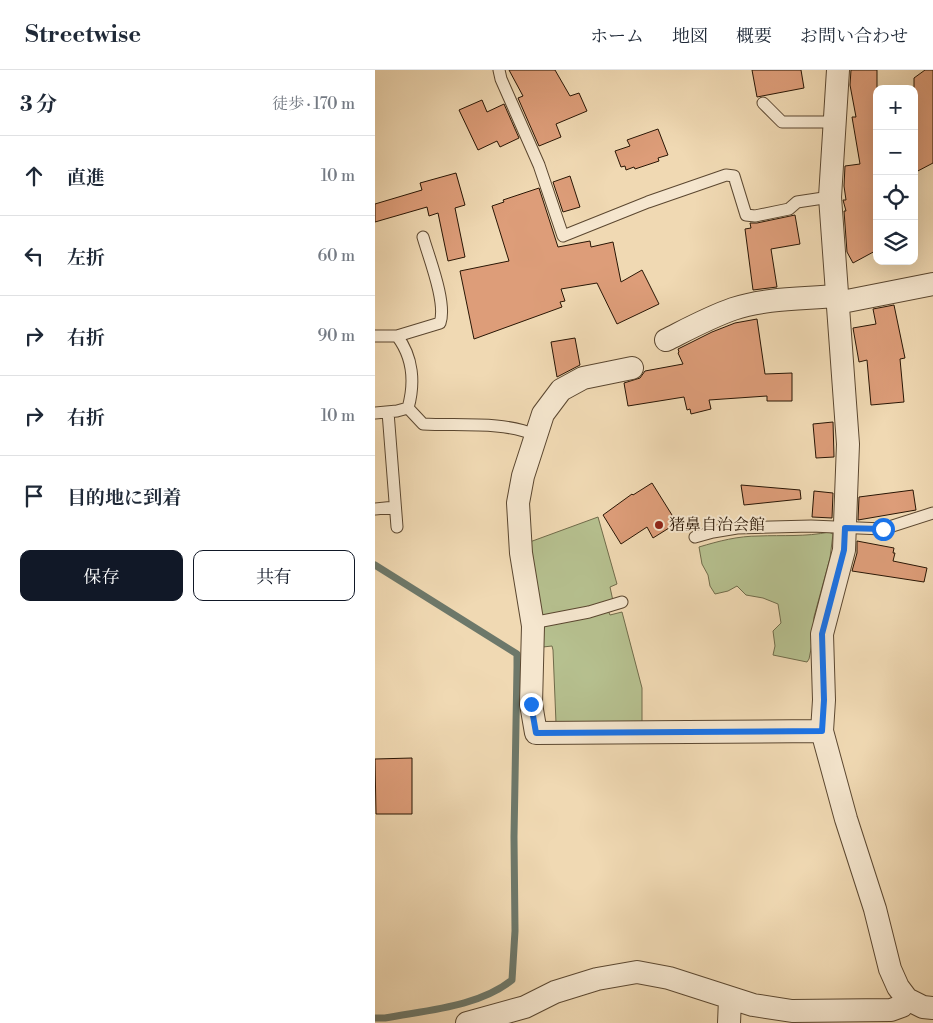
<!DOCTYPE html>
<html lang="ja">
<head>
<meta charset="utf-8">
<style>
  :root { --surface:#fff; --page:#f6f6f7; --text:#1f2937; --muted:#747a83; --line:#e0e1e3; --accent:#111827 }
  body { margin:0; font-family:"Libre Bodoni","Noto Serif JP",serif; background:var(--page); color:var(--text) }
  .controls { position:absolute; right:15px; top:15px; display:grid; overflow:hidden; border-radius:10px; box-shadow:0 5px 20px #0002 }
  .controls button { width:45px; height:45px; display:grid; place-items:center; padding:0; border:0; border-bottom:1px solid var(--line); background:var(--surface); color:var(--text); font:25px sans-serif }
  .stop { position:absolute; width:15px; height:15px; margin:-11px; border:4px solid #1a73e8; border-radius:50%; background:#fff }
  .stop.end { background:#1a73e8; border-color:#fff; box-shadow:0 1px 5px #0008 }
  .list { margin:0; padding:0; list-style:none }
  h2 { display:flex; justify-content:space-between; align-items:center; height:65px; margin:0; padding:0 20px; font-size:21px }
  h2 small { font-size:16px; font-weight:400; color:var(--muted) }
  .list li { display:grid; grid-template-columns:32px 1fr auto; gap:15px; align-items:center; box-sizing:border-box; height:80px; padding:0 20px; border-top:1px solid var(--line) }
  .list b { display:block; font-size:19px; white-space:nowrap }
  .list em { font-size:16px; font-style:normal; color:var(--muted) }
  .actions { display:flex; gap:10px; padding:15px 20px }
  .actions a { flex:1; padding:11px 0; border:1px solid var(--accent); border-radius:10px; text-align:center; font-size:18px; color:var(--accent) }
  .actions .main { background:var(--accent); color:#fff }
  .icon { flex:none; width:28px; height:28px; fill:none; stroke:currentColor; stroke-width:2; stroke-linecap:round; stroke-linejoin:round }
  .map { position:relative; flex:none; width:558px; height:953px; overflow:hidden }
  header { display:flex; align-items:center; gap:30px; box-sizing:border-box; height:70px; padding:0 25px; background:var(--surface); border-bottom:1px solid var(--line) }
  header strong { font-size:24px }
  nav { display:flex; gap:28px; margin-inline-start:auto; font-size:18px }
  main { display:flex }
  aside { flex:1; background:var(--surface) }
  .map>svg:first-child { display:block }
  .green { fill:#b6c08f; stroke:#706b4a }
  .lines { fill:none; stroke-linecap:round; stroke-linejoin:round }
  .stream { stroke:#6d786a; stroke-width:7 }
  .building { fill:#dd9d79; stroke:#291605 }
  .lane-casing { stroke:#5b4730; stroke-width:13 }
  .street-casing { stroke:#5b4730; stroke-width:24 }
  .lane { stroke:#f5e6ce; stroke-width:11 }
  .street { stroke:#f5e6ce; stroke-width:22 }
  .route { stroke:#1a73e8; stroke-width:6 }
  .poi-dot { fill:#8f2418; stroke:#f5e6ce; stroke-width:2 }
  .labels { text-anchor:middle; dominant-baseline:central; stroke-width:4; stroke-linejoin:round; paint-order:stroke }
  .poi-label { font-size:16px; fill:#291605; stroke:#f5e6ce; text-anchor:start }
</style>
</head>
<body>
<header>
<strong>Streetwise</strong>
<nav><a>ホーム</a><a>地図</a><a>概要</a><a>お問い合わせ</a></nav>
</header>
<main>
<aside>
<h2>3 分<small>徒歩 · 170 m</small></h2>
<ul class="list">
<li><svg class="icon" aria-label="ahead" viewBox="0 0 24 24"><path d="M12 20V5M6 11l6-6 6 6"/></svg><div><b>直進</b></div><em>10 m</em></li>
<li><svg class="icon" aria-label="left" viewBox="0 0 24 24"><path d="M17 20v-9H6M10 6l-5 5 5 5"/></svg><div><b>左折</b></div><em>60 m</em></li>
<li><svg class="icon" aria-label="right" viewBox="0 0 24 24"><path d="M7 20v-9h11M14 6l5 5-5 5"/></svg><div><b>右折</b></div><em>90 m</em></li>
<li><svg class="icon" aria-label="right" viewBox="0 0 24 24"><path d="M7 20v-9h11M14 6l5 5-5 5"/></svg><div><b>右折</b></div><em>10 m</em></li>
<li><svg class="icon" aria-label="arrive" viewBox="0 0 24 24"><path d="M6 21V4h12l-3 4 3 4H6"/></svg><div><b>目的地に到着</b></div></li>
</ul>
<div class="actions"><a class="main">保存</a><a>共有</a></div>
</aside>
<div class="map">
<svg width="558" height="953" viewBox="0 0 558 953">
  <rect width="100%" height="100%" fill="#f0d9b3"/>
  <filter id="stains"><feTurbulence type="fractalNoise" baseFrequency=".004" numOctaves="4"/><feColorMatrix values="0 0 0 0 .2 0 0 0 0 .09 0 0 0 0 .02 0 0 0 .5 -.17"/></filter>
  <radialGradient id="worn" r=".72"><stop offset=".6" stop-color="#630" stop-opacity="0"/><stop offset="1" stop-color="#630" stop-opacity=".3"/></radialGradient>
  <!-- green -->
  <path class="green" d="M223 447 242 514 235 517 238 531 166 549 152 473Z
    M454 462 458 464 455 488 439 547 437 574 434 589 432 592 398 585 400 576 398 561 406 553 403 534 388 528 371 525 362 516 353 521 340 524 335 516 333 505 327 494 324 477C344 471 363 466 384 466 407 465 431 467 454 462Z
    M233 540 235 545 247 542 267 618V653H181L178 580 177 576 168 577 167 556Z"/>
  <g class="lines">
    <!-- stream -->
    <path class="stream" d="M0 495 142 584V597L139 767 140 861 137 910C103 937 52 940 10 948H0"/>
  </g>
  <!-- building -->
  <path class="building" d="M134 0H180L195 26 204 23 212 41 181 54 186 67 164 76 143 28 148 26Z
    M377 0H426L429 18 382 27Z
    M476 0H502V180L478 193 472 182 469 141H471L468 130H471L469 116 470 96 485 94 477 47H481L475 15Z
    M550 0H558V93L539 103V8Z
    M107 30 112 42 129 34 144 68 125 77 122 71 103 80 84 40Z
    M283 59 293 85 283 88 284 91 260 99 259 97 251 100 250 96 246 97 240 81 255 76 252 70Z
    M81 103 90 135 80 138 90 187 73 191 63 143 54 146 52 137 0 152V134L47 120 45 113Z
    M195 106 205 137 188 142 178 112Z
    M164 118 183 177 215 171 216 177 238 172 246 212 267 200 284 234 242 254 222 213 186 219 190 231 185 232 187 237 99 269 85 201 134 191 117 136 129 132 128 130Z
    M420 145 425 174 396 179 402 217 378 220 370 159 376 158 375 153H382Z
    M519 235 530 288 525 289 529 332 496 335 492 290 484 292 478 258 501 254 498 239Z
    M382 249 390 304 417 303V331H392V326L334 330 336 339 316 344 315 339 312 340 309 327 253 336 249 313 265 308 270 301 308 294 303 283 304 282 303 279 337 262 360 253Z
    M200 268 205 295 182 307 176 272Z
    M458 352 459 387 441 388 438 354Z
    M277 413 302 453 278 468 272 457 246 474 228 445 257 424 258 425Z
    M366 415 425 420 426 429 369 435Z
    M538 420 541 440 483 450 484 427Z
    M439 421 458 423 457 448 437 447Z
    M482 471 519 478 518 483H520L518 491 552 498 549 512 477 501 482 483Z
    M37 688V744H1L0 689Z"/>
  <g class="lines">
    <defs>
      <path id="lane" d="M124 0 126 9 164 95 188 166 273 132 351 105 359 106 371 145 380 146 414 139 422 132 455 127
        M388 33 407 52H459
        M0 266H22C38 287 40 313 33 338L22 341 0 343
        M22 266 65 253C72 233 54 188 48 167
        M33 338 48 354C83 356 129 351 160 365
        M13 342 22 457
        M0 439 20 437
        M320 467 338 462 362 458 436 456 508 459 558 443
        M157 553 214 542 247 532"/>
      <path id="street" d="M463 0 455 127 473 374 469 480 447 564 449 630 447 661 471 749 500 839 515 899 523 917 532 929 548 937 558 938
        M462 233 558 214
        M291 270C313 259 335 247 358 239 390 228 428 229 461 226
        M257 298 208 308 186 320 168 344 148 406 143 433 146 483 158 556 156 634 161 663 447 661
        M92 953 150 937 180 922 222 909 262 902 294 908 378 935 417 941 516 940 527 936 532 929
        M354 953 355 929"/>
    </defs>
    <!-- lane casing -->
    <use href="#lane" class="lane-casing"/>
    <!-- street casing -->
    <use href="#street" class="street-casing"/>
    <!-- lane -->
    <use href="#lane" class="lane"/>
    <!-- street -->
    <use href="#street" class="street"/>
  </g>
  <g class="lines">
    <!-- route -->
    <path class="route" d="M156 634 161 663 447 661 449 630 447 564 469 480 470 458 508 459"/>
  </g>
  <!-- markers -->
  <circle class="poi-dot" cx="284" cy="455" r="5"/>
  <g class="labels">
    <!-- poi labels -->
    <g class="poi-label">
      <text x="294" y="455">猪鼻自治会館</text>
    </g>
  </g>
  <rect width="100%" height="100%" filter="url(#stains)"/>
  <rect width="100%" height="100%" fill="url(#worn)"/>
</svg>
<div class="controls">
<button>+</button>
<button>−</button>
<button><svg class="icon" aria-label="locate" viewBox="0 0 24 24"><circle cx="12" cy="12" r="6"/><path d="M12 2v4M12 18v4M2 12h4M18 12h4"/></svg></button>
<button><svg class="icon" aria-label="layers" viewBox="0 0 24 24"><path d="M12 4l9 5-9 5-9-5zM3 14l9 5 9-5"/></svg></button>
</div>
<div class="stop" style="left:508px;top:459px"></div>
<div class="stop end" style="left:156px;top:634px"></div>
</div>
</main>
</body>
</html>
